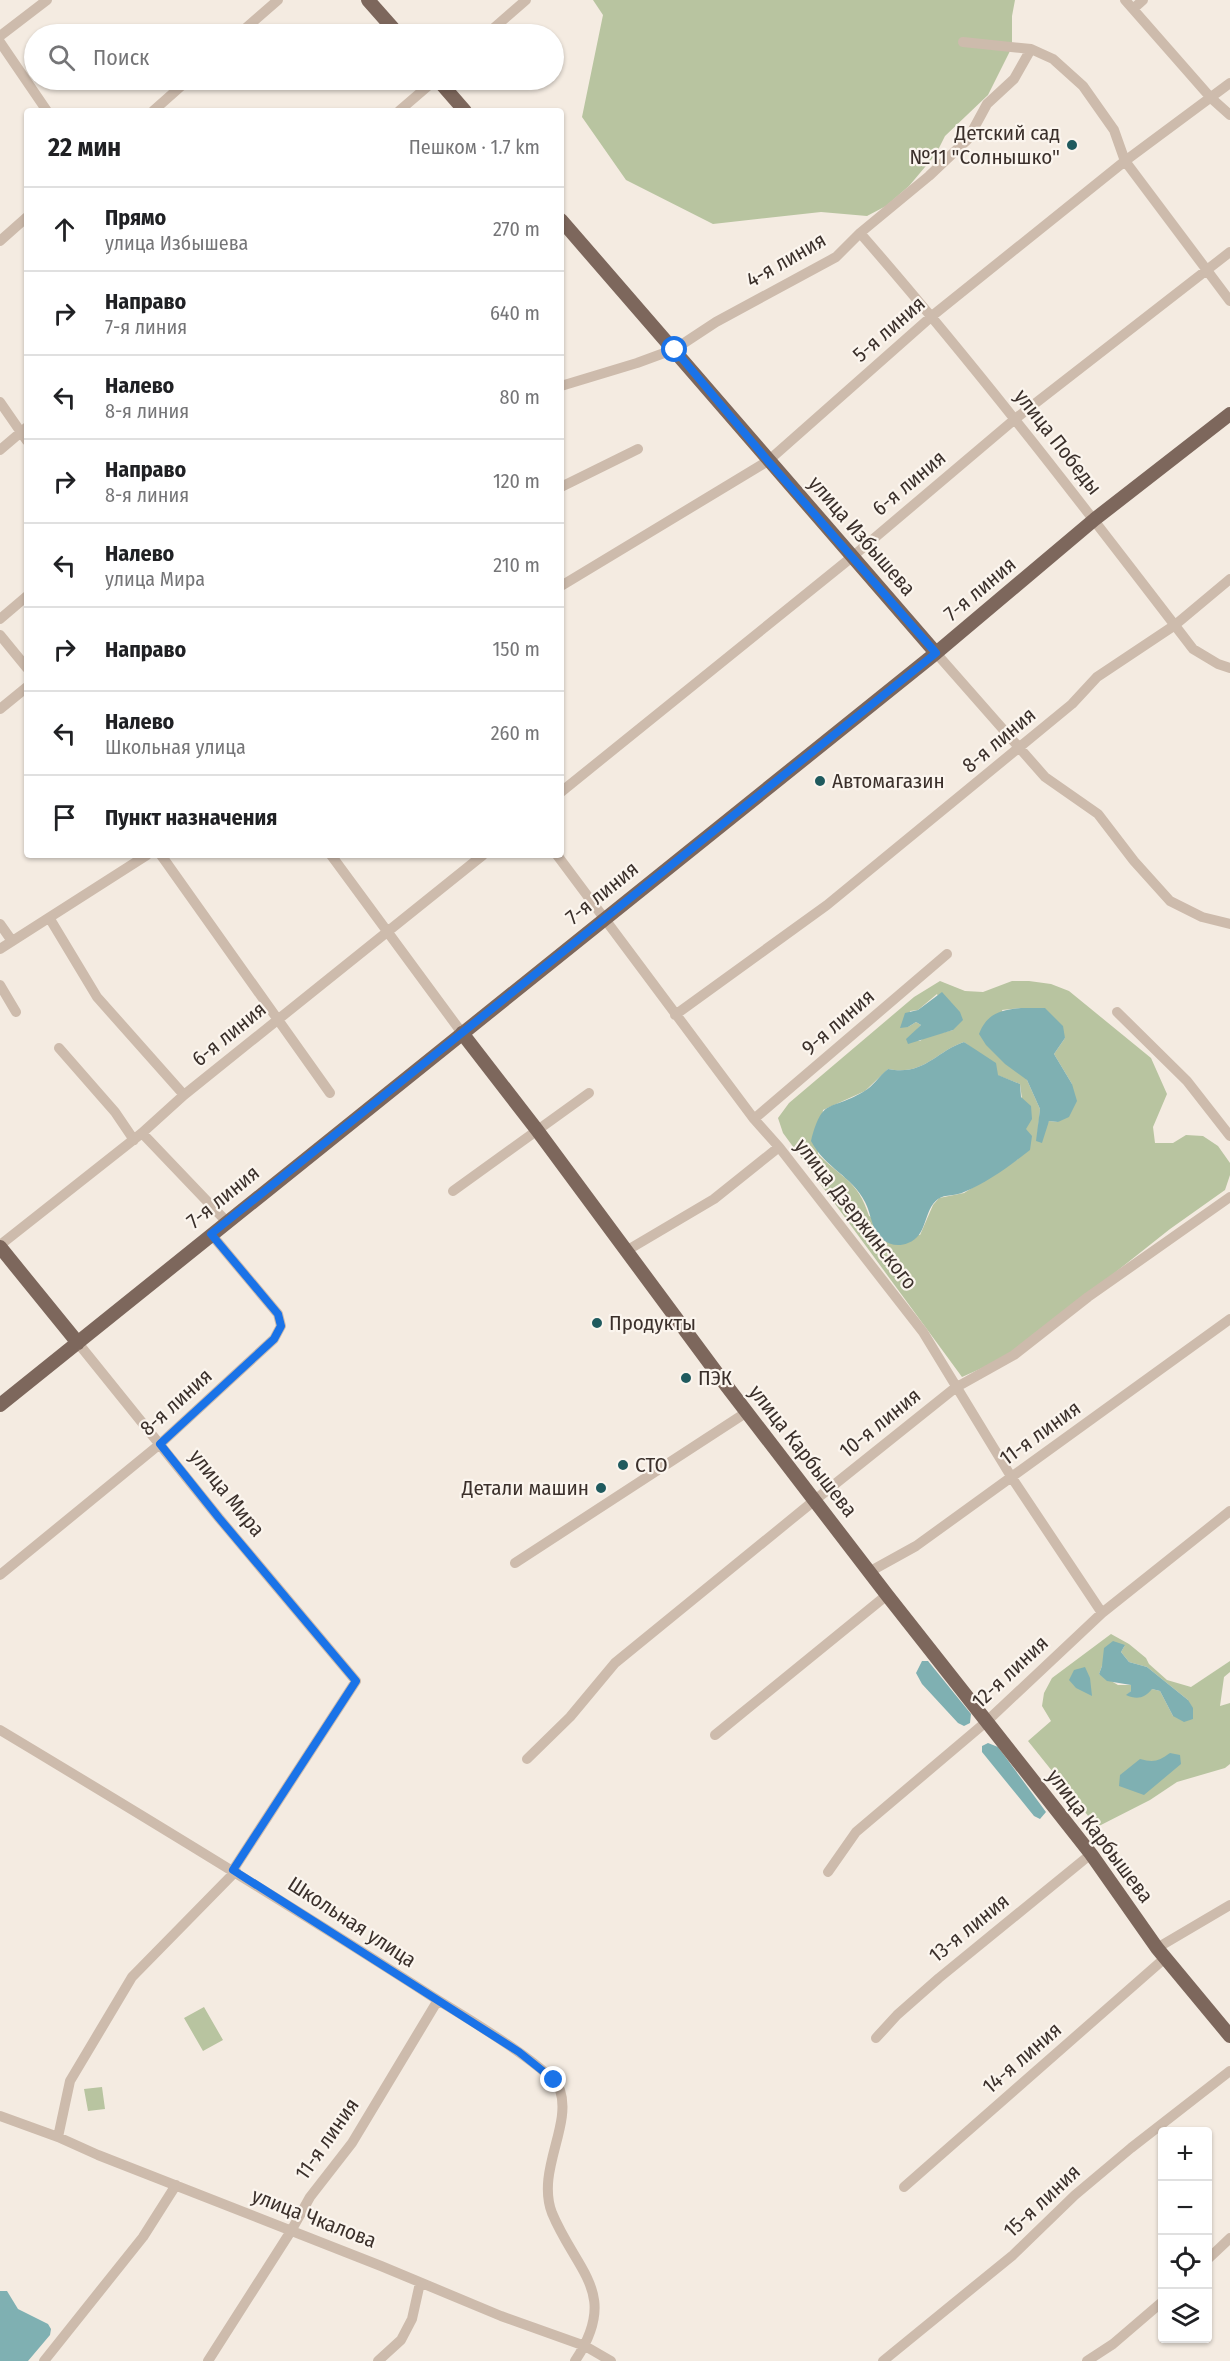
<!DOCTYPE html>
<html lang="ru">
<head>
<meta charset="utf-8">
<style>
  :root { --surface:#fff; --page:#f2f2f2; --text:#202124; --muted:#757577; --line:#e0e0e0 }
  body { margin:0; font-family:"Fira Sans Condensed",sans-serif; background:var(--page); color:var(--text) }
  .controls { position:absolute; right:18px; bottom:18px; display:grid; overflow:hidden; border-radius:6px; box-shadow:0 2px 4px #0004 }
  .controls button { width:54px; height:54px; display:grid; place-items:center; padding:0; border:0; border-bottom:2px solid var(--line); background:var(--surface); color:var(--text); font:30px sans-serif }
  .stop { position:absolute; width:18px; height:18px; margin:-14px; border:4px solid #1a73e8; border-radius:50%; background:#fff }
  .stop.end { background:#1a73e8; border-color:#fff; box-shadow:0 2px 6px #0008 }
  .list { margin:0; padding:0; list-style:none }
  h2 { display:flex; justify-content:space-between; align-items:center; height:78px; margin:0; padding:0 24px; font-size:26px }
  h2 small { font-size:20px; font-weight:400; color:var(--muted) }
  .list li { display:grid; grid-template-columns:39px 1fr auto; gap:18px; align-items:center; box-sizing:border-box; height:84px; padding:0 24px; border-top:2px solid var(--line) }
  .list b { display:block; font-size:22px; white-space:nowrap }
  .list p { margin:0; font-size:20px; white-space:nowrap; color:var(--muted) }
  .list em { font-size:20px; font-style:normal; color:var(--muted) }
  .icon { flex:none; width:33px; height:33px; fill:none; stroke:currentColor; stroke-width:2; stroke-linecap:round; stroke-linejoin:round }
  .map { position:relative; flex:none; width:1230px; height:2361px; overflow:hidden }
  .search { position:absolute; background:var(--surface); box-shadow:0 2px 4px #0004; left:24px; top:24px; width:540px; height:66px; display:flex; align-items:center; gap:15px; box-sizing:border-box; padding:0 21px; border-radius:33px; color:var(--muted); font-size:22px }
  .panel { position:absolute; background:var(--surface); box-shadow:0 2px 4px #0004; left:24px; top:108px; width:540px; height:750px; border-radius:6px }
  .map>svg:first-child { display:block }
  .green { fill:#b8c4a0; fill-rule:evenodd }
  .water { fill:#7fb0b2 }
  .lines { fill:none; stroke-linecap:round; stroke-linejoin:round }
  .minor { stroke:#cdbbac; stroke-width:10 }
  .major { stroke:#7d675c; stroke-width:14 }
  .route { stroke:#1a73e8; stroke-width:8 }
  .poi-dot { fill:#1f5a5e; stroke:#fbf5ee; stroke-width:2 }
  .labels { text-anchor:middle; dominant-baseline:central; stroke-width:4.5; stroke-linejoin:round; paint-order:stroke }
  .poi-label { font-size:21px; fill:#3b302b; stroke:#fbf5ee; text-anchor:start }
  .street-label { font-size:21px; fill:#3b302b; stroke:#fbf5ee }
</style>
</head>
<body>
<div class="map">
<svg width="1230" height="2361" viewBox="0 0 1230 2361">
  <rect width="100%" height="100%" fill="#f4ebe1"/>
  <!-- green -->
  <path class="green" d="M593 0H1015L1012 16V47L988 95 945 136 936 154 909 186 886 206 867 216 821 212 713 224 626 180 582 117 603 15Z
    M940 981 965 991 983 992 1012 981H1029L1051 984 1069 991 1151 1058 1167 1094 1153 1127 1155 1143H1173L1186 1135 1203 1136 1218 1146 1230 1163V1175L1225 1190 1170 1229 1011 1355 962 1377 783 1133 778 1118 789 1103 914 997ZM937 994 953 1030 925 1037 920 1041 909 1038 921 1025 916 1022 908 1027 910 1011 918 1010ZM1021 1008 1045 1009 1065 1038 1054 1054 1072 1084 1058 1122 1049 1121 1037 1140 1040 1109 1027 1080 1002 1010ZM964 1042 980 1054 997 1075 1020 1084 1026 1129 1018 1159 964 1193 939 1198 933 1205 920 1235 869 1216C858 1180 841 1178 818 1154L823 1110 865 1091 888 1069C924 1076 935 1052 964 1042Z
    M1111 1634 1129 1644 1146 1658 1149 1664 1167 1680 1191 1687 1230 1661V1672L1224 1677 1220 1706 1230 1703V1764L1225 1768 1177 1782 1150 1800 1097 1827 1028 1741 1051 1721 1042 1706 1044 1693 1052 1678ZM1125 1645 1121 1652 1129 1662 1147 1667 1188 1700 1173 1716 1160 1691 1152 1689 1127 1695 1131 1691V1685H1118L1099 1674 1102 1666Z
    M204 2007 223 2040 203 2051 184 2018Z
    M102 2087 105 2109 88 2111 84 2089Z"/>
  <!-- water -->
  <path class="water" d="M942 992 960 1012 963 1020 953 1030 908 1044 906 1039 921 1025 916 1022 908 1027 900 1028 905 1013 918 1010Z
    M1021 1008H1045L1063 1026 1065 1038 1054 1054 1072 1084 1077 1101 1069 1117 1058 1122 1049 1121 1042 1143 1036 1141 1040 1109 1027 1080 1005 1064 986 1045 979 1034C987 1013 1001 1010 1021 1008Z
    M964 1042 996 1063 998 1075 1020 1084 1021 1097 1031 1106 1032 1119 1026 1129 1032 1136 1030 1150C1011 1165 987 1183 964 1192 957 1196 945 1194 938 1199 923 1210 928 1236 908 1243 899 1247 889 1245 882 1239 872 1231 871 1213 865 1202 852 1176 825 1168 811 1141 823 1096 829 1112 863 1092 873 1087 879 1076 888 1069 924 1076 935 1052 964 1042Z
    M1113 1641 1125 1645 1121 1652 1129 1662 1147 1667 1188 1700 1193 1708V1719L1184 1722 1173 1716 1160 1691 1152 1689C1145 1698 1137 1700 1126 1695L1131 1691V1685L1107 1681 1099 1674 1102 1666 1104 1648Z
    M922 1661H928L971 1714 970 1723 964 1726 958 1723 922 1684 916 1673Z
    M1085 1667 1090 1678 1092 1696 1076 1688 1069 1680 1074 1670Z
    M988 1743 998 1747 1046 1812 1040 1819 1034 1816 982 1752V1746Z
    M1170 1753 1180 1755 1181 1764 1144 1795 1119 1786 1120 1775 1140 1759C1154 1763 1159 1761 1170 1753Z
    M0 2291H7L18 2309 48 2324 51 2329 50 2335 28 2361H0Z"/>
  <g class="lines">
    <!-- minor -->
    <path class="minor" d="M1125 0 1211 98 1230 115
      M1133 9 1143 0
      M239 34 278 0
      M487 34 526 0
      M0 36 47 0
      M0 42 47 111
      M963 42 1031 49 1053 59 1083 86 1114 130 1125 161 1230 301
      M153 111 188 80
      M399 111 435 80
      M860 233C977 367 1085 508 1193 649L1218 664 1230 668
      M0 241 27 217
      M561 386 637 363 675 349 716 322 836 257 860 233 929 176 968 139 987 104 1014 79 1031 49
      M0 402 27 441
      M0 450 27 427
      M561 487 638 449
      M561 586 768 461 932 316 1125 161 1230 83
      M0 619 27 596
      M0 635 27 668
      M936 653 1045 777 1098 814 1134 861 1170 901 1202 917 1230 924
      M0 709 27 687
      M561 792 852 557 1015 419 1230 252
      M161 855 330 1093
      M331 855 462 1033
      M557 855 754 1119 779 1147 923 1332 1012 1478 1102 1613
      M50 919 97 997 184 1095
      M0 924 12 941
      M0 949 147 855
      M0 985 16 1012
      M1117 1012 1187 1081 1230 1136
      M675 1015 827 905 1072 704 1097 677 1175 625 1230 579
      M59 1048 115 1112 134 1140
      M754 1119 947 954
      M142 1133 226 1221
      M453 1191 589 1093
      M0 1245 142 1133 184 1095 483 855
      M626 1251 714 1199 779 1147
      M78 1343 219 1518 356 1681 233 1870
      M515 1563 747 1412
      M869 1572 916 1546 1230 1319
      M0 1575 160 1444 274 1339 281 1326 278 1314 211 1234
      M0 1730C145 1817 290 1905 433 1997 458 2013 551 2067 560 2090 572 2126 536 2171 552 2213 577 2273 620 2293 575 2361
      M715 1735 887 1595
      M527 1759 570 1717 615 1663 815 1500 955 1388 1014 1355 1088 1297 1230 1197
      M828 1872 856 1832 986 1722 1102 1613 1230 1511
      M1157 1948 1230 1905
      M876 2038 897 2015 939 1978 1091 1854
      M0 2116 58 2137 98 2155 381 2266 501 2316 585 2346 611 2361
      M58 2137 70 2081 132 1977 236 1871
      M904 2187 1165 1958
      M1208 2259 1230 2238
      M44 2361 143 2237 176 2185
      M208 2361 291 2231 310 2197 352 2143 438 2000
      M378 2361 401 2340 412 2319 420 2283
      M883 2361 1013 2255 1075 2195 1131 2148 1230 2071
      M1087 2361 1113 2344 1162 2302"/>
    <!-- major -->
    <path class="major" d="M368 0 398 34
      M438 80 465 111
      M561 220 936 653
      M462 1033 537 1130 719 1376 887 1595 1091 1854 1157 1948 1230 2036
      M0 1247 78 1343
      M0 1405 936 653 1095 519 1230 414"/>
  </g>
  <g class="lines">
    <!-- route -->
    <path class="route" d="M554 2080 519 2052 233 1870 356 1681 219 1518 160 1444 274 1339 281 1326 278 1314 211 1234 936 653 768 461 675 350"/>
  </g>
  <!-- markers -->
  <g class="poi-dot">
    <circle cx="1072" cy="145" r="6"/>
    <circle cx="820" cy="781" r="6"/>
    <circle cx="597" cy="1323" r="6"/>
    <circle cx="686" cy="1378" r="6"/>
    <circle cx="623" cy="1465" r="6"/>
    <circle cx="601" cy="1488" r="6"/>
  </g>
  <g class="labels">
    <!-- poi labels -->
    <g class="poi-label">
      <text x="1060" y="133" text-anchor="end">Детский сад<tspan x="1060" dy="24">№11 "Солнышко"</tspan></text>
      <text x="832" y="781">Автомагазин</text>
      <text x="609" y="1323">Продукты</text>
      <text x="698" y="1378">ПЭК</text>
      <text x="635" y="1465">СТО</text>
      <text x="589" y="1488" text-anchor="end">Детали машин</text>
    </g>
    <!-- street labels -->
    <g class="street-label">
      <text transform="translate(786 260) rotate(-30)">4-я линия</text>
      <text transform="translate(889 329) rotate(-41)">5-я линия</text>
      <text transform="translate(1058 442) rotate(52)">улица Победы</text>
      <text transform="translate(909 483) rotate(-40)">6-я линия</text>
      <text transform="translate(862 536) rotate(49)">улица Избышева</text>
      <text transform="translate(980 589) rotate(-40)">7-я линия</text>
      <text transform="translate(999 740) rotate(-40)">8-я линия</text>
      <text transform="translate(602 893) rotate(-39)">7-я линия</text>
      <text transform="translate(838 1022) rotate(-41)">9-я линия</text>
      <text transform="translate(229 1034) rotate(-39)">6-я линия</text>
      <text transform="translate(223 1197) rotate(-39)">7-я линия</text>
      <text transform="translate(856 1214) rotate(52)">улица Дзержинского</text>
      <text transform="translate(176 1402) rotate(-42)">8-я линия</text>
      <text transform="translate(880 1423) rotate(-39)">10-я линия</text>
      <text transform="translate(1040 1433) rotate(-36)">11-я линия</text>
      <text transform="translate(803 1451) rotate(52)">улица Карбышева</text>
      <text transform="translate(227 1493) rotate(51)">улица Мира</text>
      <text transform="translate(1010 1672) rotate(-43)">12-я линия</text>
      <text transform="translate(1100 1836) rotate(53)">улица Карбышева</text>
      <text transform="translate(352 1922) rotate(33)">Школьная улица</text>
      <text transform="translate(969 1928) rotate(-39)">13-я линия</text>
      <text transform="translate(1022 2058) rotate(-41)">14-я линия</text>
      <text transform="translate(327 2139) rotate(-55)">11-я линия</text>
      <text transform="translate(1042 2201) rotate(-43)">15-я линия</text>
      <text transform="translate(314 2218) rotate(21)">улица Чкалова</text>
    </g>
  </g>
</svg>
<div class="controls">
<button>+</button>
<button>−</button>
<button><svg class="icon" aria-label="locate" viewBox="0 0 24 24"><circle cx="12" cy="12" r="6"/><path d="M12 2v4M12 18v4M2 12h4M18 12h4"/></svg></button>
<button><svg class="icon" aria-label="layers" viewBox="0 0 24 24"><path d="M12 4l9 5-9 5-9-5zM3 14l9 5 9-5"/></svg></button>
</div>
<div class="stop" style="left:675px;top:350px"></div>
<div class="stop end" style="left:554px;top:2080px"></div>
<div class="search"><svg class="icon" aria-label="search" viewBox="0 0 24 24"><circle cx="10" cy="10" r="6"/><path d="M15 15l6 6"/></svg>Поиск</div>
<section class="panel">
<h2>22 мин<small>Пешком · 1.7 km</small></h2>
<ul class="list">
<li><svg class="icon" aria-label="ahead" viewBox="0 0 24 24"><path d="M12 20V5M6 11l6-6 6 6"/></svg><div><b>Прямо</b><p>улица Избышева</p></div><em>270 m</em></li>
<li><svg class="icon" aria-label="right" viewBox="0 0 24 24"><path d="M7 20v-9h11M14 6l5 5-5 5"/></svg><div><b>Направо</b><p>7-я линия</p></div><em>640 m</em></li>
<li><svg class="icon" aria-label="left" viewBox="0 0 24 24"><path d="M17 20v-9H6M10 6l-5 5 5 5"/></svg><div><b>Налево</b><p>8-я линия</p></div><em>80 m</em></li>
<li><svg class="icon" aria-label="right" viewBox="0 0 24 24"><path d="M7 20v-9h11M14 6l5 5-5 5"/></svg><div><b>Направо</b><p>8-я линия</p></div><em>120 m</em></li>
<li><svg class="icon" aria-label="left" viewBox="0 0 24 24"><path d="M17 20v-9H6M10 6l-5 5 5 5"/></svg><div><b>Налево</b><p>улица Мира</p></div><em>210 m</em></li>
<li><svg class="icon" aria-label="right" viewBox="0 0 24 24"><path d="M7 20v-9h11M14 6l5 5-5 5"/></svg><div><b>Направо</b></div><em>150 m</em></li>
<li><svg class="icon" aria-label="left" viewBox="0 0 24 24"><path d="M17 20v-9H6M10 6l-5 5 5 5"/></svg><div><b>Налево</b><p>Школьная улица</p></div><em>260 m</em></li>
<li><svg class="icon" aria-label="arrive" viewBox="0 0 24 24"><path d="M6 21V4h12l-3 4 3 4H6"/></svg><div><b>Пункт назначения</b></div></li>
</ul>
</section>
</div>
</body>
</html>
